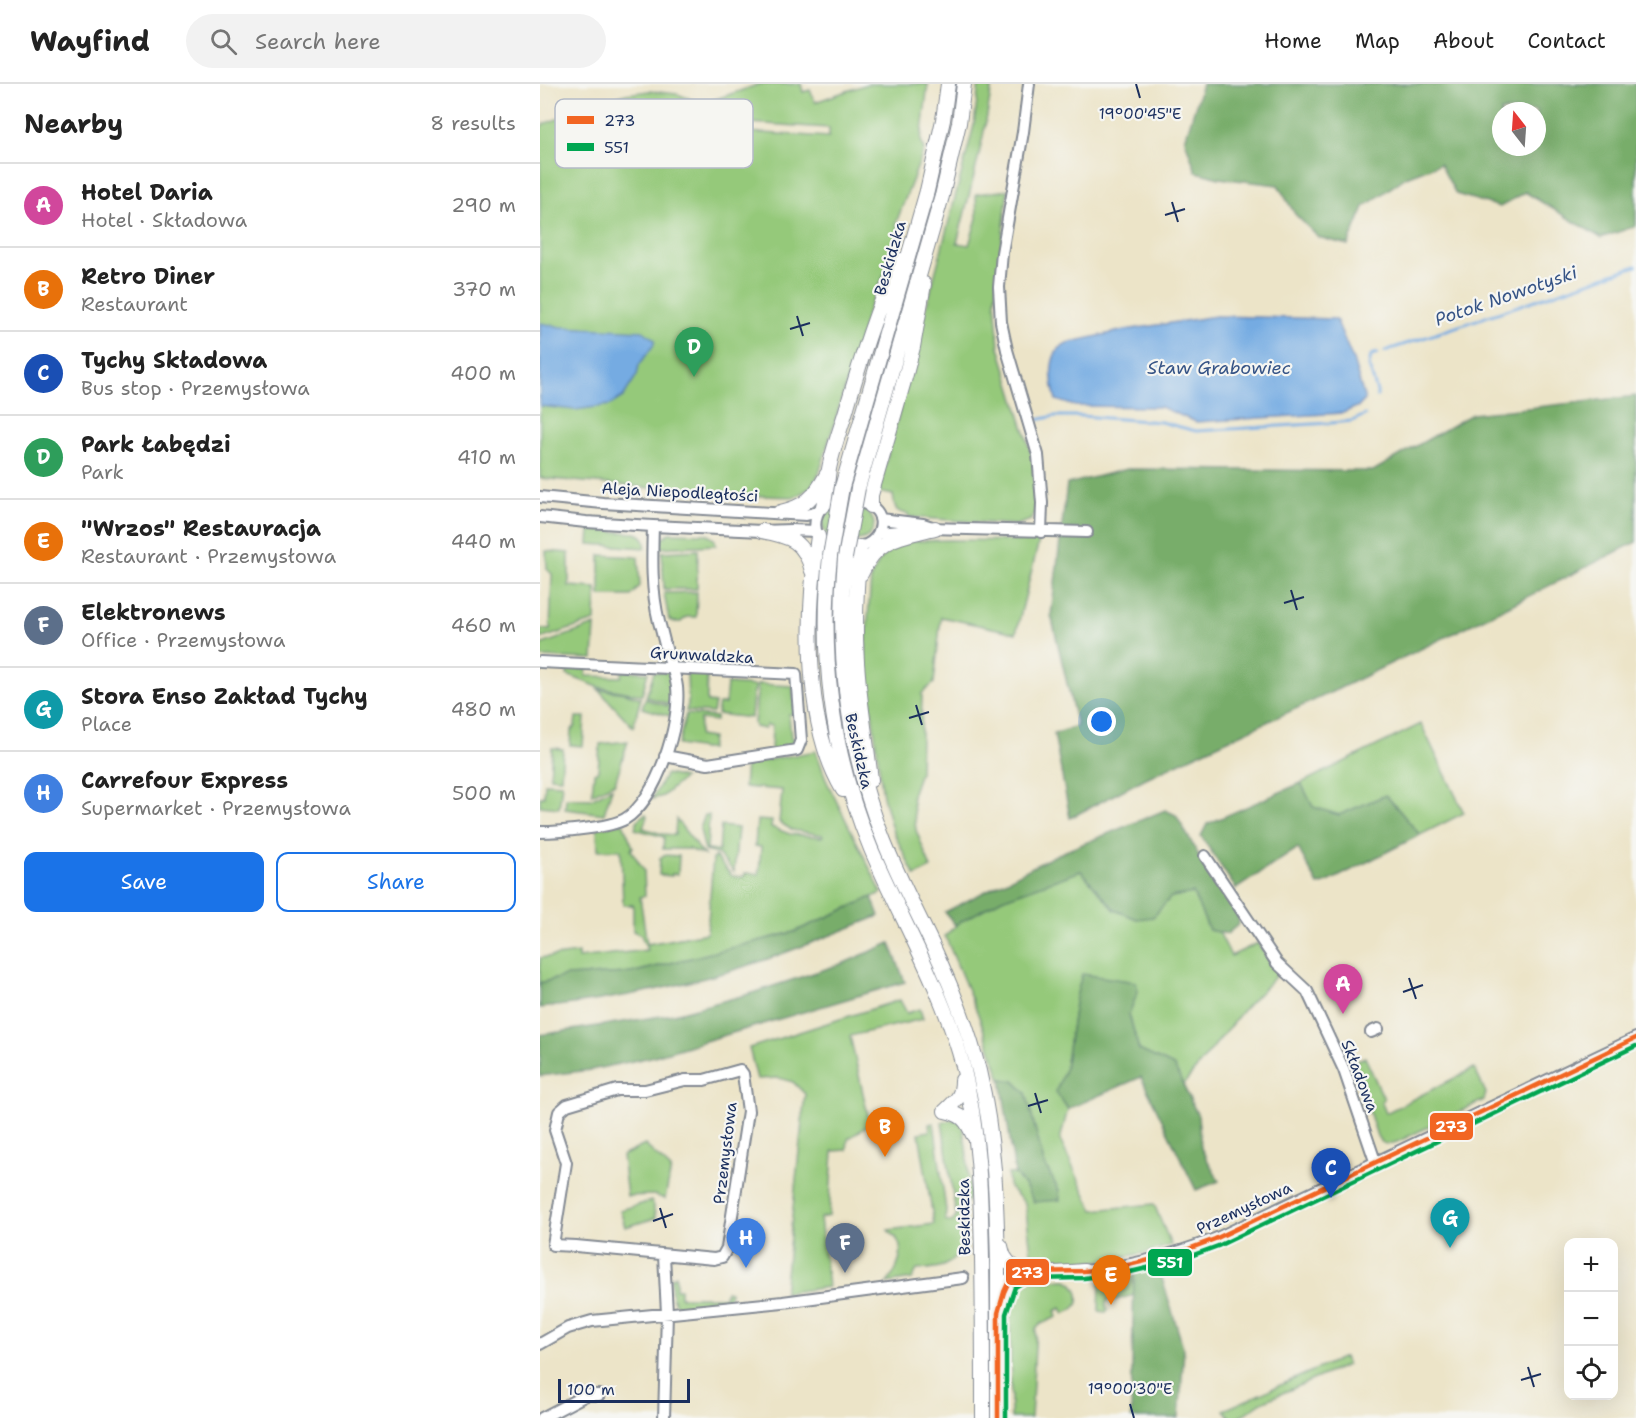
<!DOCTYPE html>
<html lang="en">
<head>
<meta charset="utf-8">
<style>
  :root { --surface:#fff; --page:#f2f2f2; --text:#222; --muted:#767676; --line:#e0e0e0; --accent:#1a73e8 }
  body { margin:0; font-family:"Shantell Sans",sans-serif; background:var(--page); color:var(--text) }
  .controls { position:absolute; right:18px; bottom:18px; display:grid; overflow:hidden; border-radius:12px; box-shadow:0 6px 24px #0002 }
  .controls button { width:54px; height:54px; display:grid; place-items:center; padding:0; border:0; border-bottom:2px solid var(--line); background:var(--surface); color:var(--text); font:30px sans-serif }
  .compass { position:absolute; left:952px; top:18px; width:54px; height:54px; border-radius:50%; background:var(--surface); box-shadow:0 6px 24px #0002; rotate:343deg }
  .scale { position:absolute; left:18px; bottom:15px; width:132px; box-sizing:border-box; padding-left:6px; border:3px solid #1b2f5e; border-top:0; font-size:16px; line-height:21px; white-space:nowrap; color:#1b2f5e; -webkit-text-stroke:4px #f6f6f2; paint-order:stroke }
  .you { position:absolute; left:562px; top:638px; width:21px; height:21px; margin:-15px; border:4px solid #fff; border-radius:50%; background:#1a73e8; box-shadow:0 0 0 9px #1a73e833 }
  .badge { display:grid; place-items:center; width:39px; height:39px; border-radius:50%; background:var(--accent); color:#fff; font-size:20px; font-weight:700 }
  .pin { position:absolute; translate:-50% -50px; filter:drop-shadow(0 2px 3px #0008) }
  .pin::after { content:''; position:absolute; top:32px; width:21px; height:18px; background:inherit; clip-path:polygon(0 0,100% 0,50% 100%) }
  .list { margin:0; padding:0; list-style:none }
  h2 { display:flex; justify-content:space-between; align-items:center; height:78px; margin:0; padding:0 24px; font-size:26px }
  h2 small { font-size:20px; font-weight:400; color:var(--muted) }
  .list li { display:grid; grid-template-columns:39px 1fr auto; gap:18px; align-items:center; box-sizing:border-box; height:84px; padding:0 24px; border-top:2px solid var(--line) }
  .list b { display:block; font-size:22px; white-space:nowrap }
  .list p { margin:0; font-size:20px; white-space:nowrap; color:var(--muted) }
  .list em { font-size:20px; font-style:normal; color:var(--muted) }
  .actions { display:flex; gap:12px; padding:18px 24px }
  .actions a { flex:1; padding:14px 0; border:2px solid var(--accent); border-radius:12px; text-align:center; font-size:21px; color:var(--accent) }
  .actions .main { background:var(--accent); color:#fff }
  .icon { flex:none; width:33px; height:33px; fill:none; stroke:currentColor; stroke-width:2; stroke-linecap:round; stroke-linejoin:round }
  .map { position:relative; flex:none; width:1096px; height:1334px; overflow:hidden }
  header { display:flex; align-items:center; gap:36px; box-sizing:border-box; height:84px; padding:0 30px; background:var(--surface); border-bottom:2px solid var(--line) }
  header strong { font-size:28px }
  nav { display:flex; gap:33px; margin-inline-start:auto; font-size:21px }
  .search { width:420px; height:54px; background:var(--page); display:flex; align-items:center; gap:15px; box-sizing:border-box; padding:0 21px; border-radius:33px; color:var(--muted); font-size:22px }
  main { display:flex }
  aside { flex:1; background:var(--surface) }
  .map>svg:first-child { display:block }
  .green { fill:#95c97a; stroke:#587c6c; stroke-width:1.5 }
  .forest { fill:#78ad6a; stroke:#4a6e64; stroke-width:1.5; fill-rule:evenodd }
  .water { fill:#74abe2; stroke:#486da0; stroke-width:1.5 }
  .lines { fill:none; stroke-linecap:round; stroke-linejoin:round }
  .stream { stroke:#74abe2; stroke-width:3 }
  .minor-casing { stroke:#848a93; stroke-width:14 }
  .major-casing { stroke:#848a93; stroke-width:16 }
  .minor { stroke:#fff; stroke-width:10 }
  .major { stroke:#fff; stroke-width:14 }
  .major-bridge-casing { stroke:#848a93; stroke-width:16; stroke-linecap:butt }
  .major-bridge { stroke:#fff; stroke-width:14 }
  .bus-1-casing { stroke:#f6f6f2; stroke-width:9 }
  .bus-2-casing { stroke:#f6f6f2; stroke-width:9 }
  .bus-1 { stroke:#f26522; stroke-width:4.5 }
  .bus-2 { stroke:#00a651; stroke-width:4.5 }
  .ticks { fill:none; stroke:#1b2f5e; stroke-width:2 }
  .labels { text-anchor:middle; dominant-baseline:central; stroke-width:4.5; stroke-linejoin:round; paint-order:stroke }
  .street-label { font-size:16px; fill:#1b2f5e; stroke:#f6f6f2 }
  .water-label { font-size:18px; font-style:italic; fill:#365486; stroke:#f6f6f2 }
  .key { fill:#f6f6f2; stroke:#b4bac6; stroke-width:1.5 }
  .key-label { font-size:16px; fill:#1b2f5e }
  .ticks-label { font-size:15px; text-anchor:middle; fill:#1b2f5e; stroke:#f6f6f2; stroke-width:4.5; stroke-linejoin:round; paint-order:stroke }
  .line-badge { stroke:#f6f6f2; stroke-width:2 }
  .badge-label { font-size:16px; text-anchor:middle; font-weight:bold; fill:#fff }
</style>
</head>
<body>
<header>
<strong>Wayfind</strong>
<div class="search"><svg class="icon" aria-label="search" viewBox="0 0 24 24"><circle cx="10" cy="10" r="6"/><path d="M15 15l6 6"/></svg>Search here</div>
<nav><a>Home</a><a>Map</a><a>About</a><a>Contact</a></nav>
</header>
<main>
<aside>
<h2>Nearby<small>8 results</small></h2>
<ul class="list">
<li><span class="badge" style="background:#d1479c">A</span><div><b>Hotel Daria</b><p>Hotel · Składowa</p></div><em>290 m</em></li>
<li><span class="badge" style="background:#e8710a">B</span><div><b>Retro Diner</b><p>Restaurant</p></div><em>370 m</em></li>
<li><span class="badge" style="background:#1a4fb4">C</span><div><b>Tychy Składowa</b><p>Bus stop · Przemysłowa</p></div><em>400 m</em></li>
<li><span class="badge" style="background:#2e9e5b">D</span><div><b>Park Łabędzi</b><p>Park</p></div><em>410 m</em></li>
<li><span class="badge" style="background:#e8710a">E</span><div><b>&quot;Wrzos&quot; Restauracja</b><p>Restaurant · Przemysłowa</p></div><em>440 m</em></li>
<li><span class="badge" style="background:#5c6f8a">F</span><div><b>Elektronews</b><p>Office · Przemysłowa</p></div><em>460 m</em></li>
<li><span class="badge" style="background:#0f9aa8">G</span><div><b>Stora Enso Zakład Tychy</b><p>Place</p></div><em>480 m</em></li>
<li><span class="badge" style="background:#3f7fe0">H</span><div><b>Carrefour Express</b><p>Supermarket · Przemysłowa</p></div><em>500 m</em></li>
</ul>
<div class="actions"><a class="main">Save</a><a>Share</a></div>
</aside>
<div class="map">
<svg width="1096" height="1334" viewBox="0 0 1096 1334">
  <rect width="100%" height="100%" fill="#f6f6f2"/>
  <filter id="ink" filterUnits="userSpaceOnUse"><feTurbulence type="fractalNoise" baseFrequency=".0167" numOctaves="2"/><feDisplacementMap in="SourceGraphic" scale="12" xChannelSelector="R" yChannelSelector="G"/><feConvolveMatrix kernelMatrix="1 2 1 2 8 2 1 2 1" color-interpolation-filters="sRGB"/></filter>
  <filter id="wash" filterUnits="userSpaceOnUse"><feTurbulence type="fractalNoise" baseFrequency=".008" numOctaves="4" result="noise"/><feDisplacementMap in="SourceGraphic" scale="24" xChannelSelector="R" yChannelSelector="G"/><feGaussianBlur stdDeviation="1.35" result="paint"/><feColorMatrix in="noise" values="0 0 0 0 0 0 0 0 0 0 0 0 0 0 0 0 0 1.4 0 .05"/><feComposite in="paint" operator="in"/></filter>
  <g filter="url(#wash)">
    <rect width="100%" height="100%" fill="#ece4c8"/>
    <!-- green -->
    <path class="green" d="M220 0H261L263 8 270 6 275 18 327 0H388L381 56 384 66 356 139 359 147 348 182 328 227 279 390 270 404 255 413 192 411 0 394V45L3 40 86 10 109 7 137 10 159 18 178 67 187 64 172 26 206 48 289 53V44L209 39 174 21 173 16Z
      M439 0H452C445 54 430 107 417 159L429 161 437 134 436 110 468 106 455 216 459 263 493 375 495 428 491 436 476 441 369 433 368 430C354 428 355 424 353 411L338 408 434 41Z
      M301 423C316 424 330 423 334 439 333 456 320 457 306 456 300 455 293 455 288 451 279 444 280 428 292 424 295 423 298 423 301 423Z
      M50 446 96 449C103 451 106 456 105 464L49 460Z
      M129 449 167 450 175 456 176 461 118 464 121 456Z
      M410 456 499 457 476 549 401 533 394 599 382 609 380 688 372 711 376 746 391 784 375 792 352 745 343 713 325 575 331 493 340 476 356 462 374 457Z
      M158 466 157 505H124L122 468Z
      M6 467 29 469V502L56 504 55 537 0 555V545L10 546 12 490 7 485Z
      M60 471 98 473 100 502 91 512H60Z
      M157 508 156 533H146L141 538H133L129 536 124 509Z
      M55 541 53 575 0 573V561Z
      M28 584 47 585 46 592 81 593 82 587 108 588 102 611 58 603 27 591Z
      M114 588 133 589 132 621 106 613Z
      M147 589 167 590V618L175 619 173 629 146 627 148 620Z
      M187 600 216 602 213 611 211 634 177 630 179 620H185Z
      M218 600 253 602 255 630H249L251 654 256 655V658L254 662 231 666 232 642 226 641 225 645 215 643 214 639Z
      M58 605 85 609 101 614 93 643Z
      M105 615 131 623 130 632 102 624Z
      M146 630 176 633V637L160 635 159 652 172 654 170 665H163L138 661Z
      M36 633H45L43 662 30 661 31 647 35 642Z
      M881 640 924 729 880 751 846 711 799 731 773 723 761 699Z
      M88 657 75 699 52 710 54 689 58 687 60 660Z
      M12 664 23 665 21 694 10 693Z
      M276 667 287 698 342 809 254 848 91 889 26 892 0 899V874L38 869V874L107 866 101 851 93 847V821H83L81 766H58L57 744 83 739 93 763 91 766 104 786 105 812 100 813 107 860 167 849 173 775 175 772 192 792 204 793 205 789 219 790 221 763 215 762 217 736 232 737 231 743 250 750 282 753 283 751 252 746 239 738 242 706 204 703 206 680Z
      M126 690 144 694 123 712 112 715Z
      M5 699 22 700 19 724 0 722V713H4Z
      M72 704 64 730 25 725 26 714 51 715Z
      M106 730 107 732 103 744 122 750 135 751 136 735 164 771 148 765H123L124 753 95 745C96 738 98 733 106 730Z
      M165 731H169L167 766 179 767 181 742 198 744 194 788 178 770 165 767 160 745Z
      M124 771 139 772 138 790H132V792L119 791 120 774Z
      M541 787 575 826 597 835 631 813 653 809 669 846 679 848 691 872 718 859 738 890 704 925 643 1001 634 982 599 966 589 930 598 907 536 913 525 985 516 1008 528 1025 520 1056 553 1126 614 1120 631 1161 605 1169 558 1177H492L485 1119 469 1103 468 1090H475L485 1102 494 1118 519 1107 504 1079 486 1009 474 997 461 995 438 930 405 852C437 817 497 802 541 787Z
      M360 916 367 929 380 925 383 935 310 952 330 1040 308 1055 307 1066 293 1067 289 1132 280 1134 288 1203 244 1209 265 1010 253 998 239 994 217 995 209 964Z
      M825 973 844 1015 841 1017 846 1029 934 984 946 1009 944 1016 857 1058C848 1061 842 1062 837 1052L813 978Z
      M410 1036C414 1036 416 1035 420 1038 427 1045 429 1101 430 1114L425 1120C425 1142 429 1170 405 1181 397 1185 386 1185 377 1186L372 1195 347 1199C356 1188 365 1170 358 1157 356 1152 351 1150 348 1146L394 1140 379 1049 390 1047 389 1040 394 1039 406 1126 405 1136 412 1138 416 1132 402 1038Z
      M105 1061 131 1085 125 1115 114 1111 87 1112 82 1072Z
      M112 1117 116 1134 85 1143 80 1126Z
      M594 1187V1211L575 1216 569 1215 566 1219V1223L568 1226 566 1228 559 1227 560 1199 566 1190Z
      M136 1191V1205H140V1213H185L186 1207 190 1208 189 1217 141 1223C129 1219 132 1205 131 1194Z
      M527 1196C538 1201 543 1218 533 1225 530 1227 527 1228 524 1230L521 1224 515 1227 517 1233 501 1240 496 1245 491 1334H471L470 1211C478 1191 509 1197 527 1196Z
      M804 1273 807 1281 722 1318 698 1334H690L684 1326Z"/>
    <!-- forest -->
    <path class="forest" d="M662 0H1096V142L1061 154 985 108 960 123 916 110 900 80 866 93 824 123 808 161 778 153 755 130 738 101 679 94 656 88 645 56ZM961 27H997V63H961Z
      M1096 312V458L963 525 792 608 606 694 530 734 514 650 537 642 511 531 527 400 587 385 833 387 932 330Z
      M761 699 773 723 799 731 846 711 880 751 788 798 778 801 758 764 696 805 661 752 667 740Z
      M625 726 636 731 661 775 698 830 699 840 687 850 669 846 653 809 631 813 613 833 597 835 575 826 541 787 462 815 415 841 405 828 516 771Z
      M332 813 339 832C299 848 260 864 219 878 149 901 74 916 0 924V899L26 892 91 889 254 848Z
      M350 859 365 898 111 973 51 986 0 992V951L134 930 209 910 304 879Z
      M542 890 596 898 598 907 589 930 599 966 634 982 658 1032 661 1064 679 1097 656 1106 601 993 528 1025 516 1008 525 985 536 913Z
      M461 995 474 997 486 1009 504 1079 519 1107 520 1116 494 1118 485 1102 475 1090Z
      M618 1181 644 1266 639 1334H591L594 1187Z"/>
    <!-- water -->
    <path class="water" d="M676 232 796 235 813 276 825 316 819 322 803 329 656 338 621 323 535 322 516 316C511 297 506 269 527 259L585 246Z
      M0 239 21 243 103 247 115 256 113 262 99 281 97 291 83 313 70 321 35 326 0 322Z"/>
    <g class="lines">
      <!-- stream -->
      <path class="stream" d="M845 267 1096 182
        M837 312V308L829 282 831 271 838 269
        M497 336 515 332H541L621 338 656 347 791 339 812 337 825 331"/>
    </g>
  </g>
  <g filter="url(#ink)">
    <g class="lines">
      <defs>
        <path id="minor" d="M489 0 483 48 462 169 459 203 461 238 467 266 498 371 502 419 501 448
          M0 413 63 419 266 431 278 428
          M295 416C306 416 323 417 332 423 347 433 341 454 326 461 320 463 314 462 308 462 300 462 292 462 285 458 272 452 273 431 283 422 286 419 291 418 295 416Z
          M0 433 46 438 113 442 222 447 251 446 276 447
          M340 435 383 440 395 444
          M389 444 547 448
          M339 449 370 446
          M0 578 256 590 261 656 257 666 168 680 125 672
          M0 748C19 748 70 744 85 735 117 716 141 639 137 603 136 594 133 586 130 577 125 564 123 551 119 538 111 506 112 474 113 442
          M665 772 737 879 767 907 804 986 836 1080
          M831 948 838 945
          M200 986 203 990 208 1027 187 1164 182 1173 174 1175 36 1162 13 1161 26 1079 15 1046 19 1028 27 1021 77 1006H105L145 996H164Z
          M124 1171 127 1229 124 1334
          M544 1187C591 1183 631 1172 675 1155L1096 954
          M0 1260 28 1244 52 1237 243 1218 423 1194
          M2 1334 46 1311H59"/>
        <path id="major" d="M302 403 387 107 403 36 408 0
          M318 404 402 112 419 39 424 0
          M283 422C287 410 287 398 289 385 293 364 301 344 307 323 322 272 336 224 360 176
          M331 422V411L336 394 366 290 373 263 384 200
          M240 428C266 423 275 412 287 390
          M222 447C250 452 265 457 272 487
          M278 452C267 526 263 640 303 706
          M320 463C316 506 314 548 318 591 321 626 327 661 331 696
          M290 472C280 572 292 672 331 765 362 837 403 906 423 982 439 1046 441 1110 442 1175 443 1228 443 1281 443 1334
          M305 474C296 571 308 667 344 757 358 792 376 826 392 860 411 901 428 943 439 987 455 1054 457 1121 458 1189 458 1237 458 1286 458 1334
          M321 490C338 453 359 453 395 444
          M405 1027C417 1016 422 1012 422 996
          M405 1027C422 1031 426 1035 433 1051
          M461 1162C462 1166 463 1172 466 1175 478 1195 524 1188 544 1187
          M461 1218 469 1197 487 1188"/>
      </defs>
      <!-- minor casing -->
      <use href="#minor" class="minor-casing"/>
      <!-- major casing -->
      <use href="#major" class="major-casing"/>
      <!-- minor -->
      <use href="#minor" class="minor"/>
      <!-- major -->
      <use href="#major" class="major"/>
      <defs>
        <path id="major-bridge" d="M290 472 302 403
          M305 474 318 404"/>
      </defs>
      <!-- major-bridge casing -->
      <use href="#major-bridge" class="major-bridge-casing"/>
      <!-- major-bridge -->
      <use href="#major-bridge" class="major-bridge"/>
      <defs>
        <path id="bus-1" d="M458 1334V1229L464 1208 469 1197 487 1188 544 1187 584 1182 635 1170 675 1155 1096 954"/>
        <path id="bus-2" d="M466 1334V1230L475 1203 489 1195 544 1194 586 1189 637 1177 678 1162 1096 962"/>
      </defs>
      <!-- bus-1 casing -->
      <use href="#bus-1" class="bus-1-casing"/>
      <!-- bus-2 casing -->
      <use href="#bus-2" class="bus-2-casing"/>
      <!-- bus-1 -->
      <use href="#bus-1" class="bus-1"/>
      <!-- bus-2 -->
      <use href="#bus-2" class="bus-2"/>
    </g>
  </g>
  <!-- ticks -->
  <path class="ticks" d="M596 0 600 14M632 118 638 138M625 131 645 125M257 232 263 252M250 245 270 239M751 506 757 526M744 519 764 513M376 621 382 641M369 634 389 628M869 894 876 915M863 908 883 901M495 1009 501 1029M488 1022 508 1016M120 1124 126 1144M113 1137 133 1130M988 1283 994 1303M981 1296 1001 1290M590 1320 594 1334"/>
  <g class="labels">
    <!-- street labels -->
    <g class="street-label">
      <text transform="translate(350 174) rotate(-74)">Beskidzka</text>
      <text transform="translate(140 408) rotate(3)">Aleja Niepodległości</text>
      <text transform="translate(162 571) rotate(3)">Grunwaldzka</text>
      <text transform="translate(319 667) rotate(77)">Beskidzka</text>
      <text transform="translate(820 992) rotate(69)">Składowa</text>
      <text transform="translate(185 1069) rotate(-83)">Przemysłowa</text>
      <text transform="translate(704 1124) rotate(-25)">Przemysłowa</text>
      <text transform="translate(424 1133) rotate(-91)">Beskidzka</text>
    </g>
    <!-- water labels -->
    <g class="water-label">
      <text transform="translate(966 212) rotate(-19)">Potok Nowotyski</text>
      <text x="679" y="284">Staw Grabowiec</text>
    </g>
  </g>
  <!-- legend -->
  <rect x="15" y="15" width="198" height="69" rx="9" class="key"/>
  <rect x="27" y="32" width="27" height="8" fill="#f26522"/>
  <rect x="27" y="59" width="27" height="8" fill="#00a651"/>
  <g class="key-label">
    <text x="64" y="42">273</text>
    <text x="64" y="69">551</text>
  </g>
  <g class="ticks-label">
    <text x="600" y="35">19°00'45"E</text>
    <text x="590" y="1310">19°00'30"E</text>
  </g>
  <g class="line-badge">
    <rect x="889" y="1028" width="45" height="29" rx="6" fill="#f26522"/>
    <rect x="607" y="1164" width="46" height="29" rx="6" fill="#00a651"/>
    <rect x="465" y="1174" width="45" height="28" rx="6" fill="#f26522"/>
  </g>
  <g class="badge-label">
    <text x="911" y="1048">273</text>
    <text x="630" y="1184">551</text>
    <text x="487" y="1194">273</text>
  </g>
</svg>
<div class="controls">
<button>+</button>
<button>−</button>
<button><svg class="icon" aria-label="locate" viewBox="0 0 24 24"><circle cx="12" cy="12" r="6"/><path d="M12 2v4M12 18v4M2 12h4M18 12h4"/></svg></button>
</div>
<svg class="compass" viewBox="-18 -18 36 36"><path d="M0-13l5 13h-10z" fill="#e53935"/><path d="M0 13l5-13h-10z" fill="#767676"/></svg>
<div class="scale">100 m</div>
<div class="you"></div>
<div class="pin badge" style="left:803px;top:930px;background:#d1479c">A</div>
<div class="pin badge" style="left:345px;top:1073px;background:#e8710a">B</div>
<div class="pin badge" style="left:791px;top:1114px;background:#1a4fb4">C</div>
<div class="pin badge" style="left:154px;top:293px;background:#2e9e5b">D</div>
<div class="pin badge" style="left:571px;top:1221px;background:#e8710a">E</div>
<div class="pin badge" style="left:305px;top:1189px;background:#5c6f8a">F</div>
<div class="pin badge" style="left:910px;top:1164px;background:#0f9aa8">G</div>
<div class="pin badge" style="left:206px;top:1184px;background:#3f7fe0">H</div>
</div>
</main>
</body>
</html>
